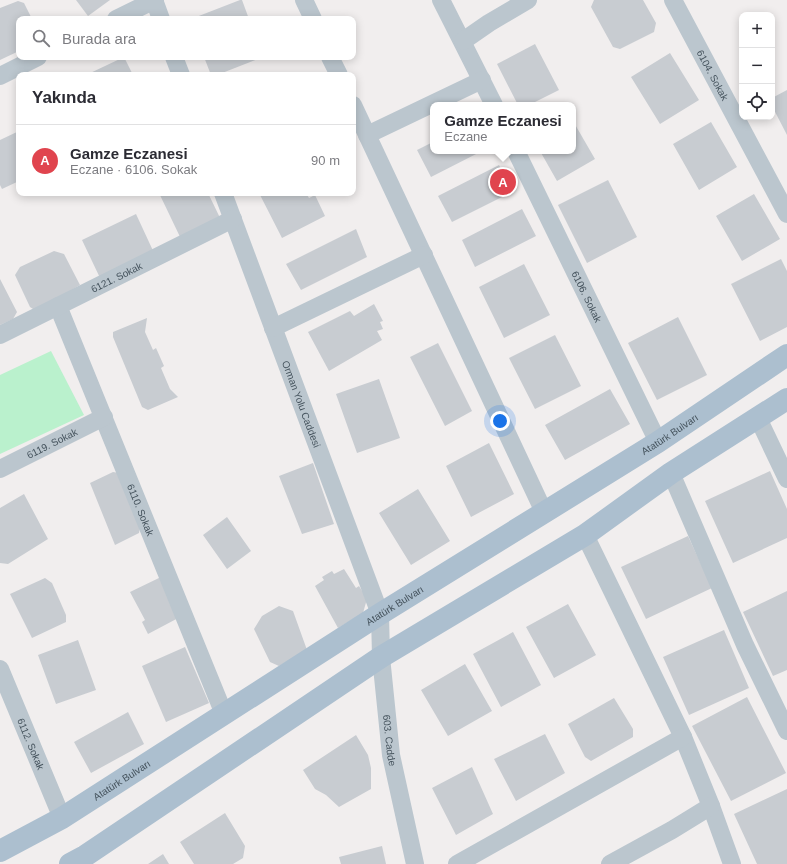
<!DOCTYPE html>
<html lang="tr">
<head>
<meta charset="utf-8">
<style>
  :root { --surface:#fff; --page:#f2f2f3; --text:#2b2b33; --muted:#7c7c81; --line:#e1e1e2; --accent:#0f766e }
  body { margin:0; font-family:Helvetica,sans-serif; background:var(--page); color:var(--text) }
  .controls { position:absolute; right:12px; top:12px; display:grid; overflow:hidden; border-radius:8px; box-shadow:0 2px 10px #0003 }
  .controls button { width:36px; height:36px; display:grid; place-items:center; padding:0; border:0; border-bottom:1px solid var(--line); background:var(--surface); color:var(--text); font:20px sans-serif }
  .you { position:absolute; left:500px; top:421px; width:14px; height:14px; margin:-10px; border:3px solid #fff; border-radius:50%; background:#1a73e8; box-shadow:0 0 0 6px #1a73e833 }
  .badge { display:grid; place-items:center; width:26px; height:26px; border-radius:50%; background:var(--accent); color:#fff; font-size:13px; font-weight:700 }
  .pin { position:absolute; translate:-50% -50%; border:2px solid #fff; box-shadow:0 1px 4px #0006 }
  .popup { position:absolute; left:430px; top:102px; width:146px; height:52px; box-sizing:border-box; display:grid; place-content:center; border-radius:8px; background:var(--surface); filter:drop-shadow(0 1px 3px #0005); font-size:13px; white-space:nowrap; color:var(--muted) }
  .popup b { font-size:15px; color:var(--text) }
  .popup::after { content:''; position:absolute; left:50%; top:100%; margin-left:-8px; border:8px solid transparent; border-top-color:var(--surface) }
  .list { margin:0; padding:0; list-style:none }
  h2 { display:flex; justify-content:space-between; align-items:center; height:52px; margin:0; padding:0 16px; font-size:17px }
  h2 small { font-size:13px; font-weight:400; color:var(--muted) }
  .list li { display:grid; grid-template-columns:26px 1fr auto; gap:12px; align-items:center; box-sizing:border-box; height:72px; padding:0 16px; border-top:1px solid var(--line) }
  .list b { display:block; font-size:15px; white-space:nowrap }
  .list p { margin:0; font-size:13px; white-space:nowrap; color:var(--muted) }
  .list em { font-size:13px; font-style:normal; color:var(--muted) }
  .icon { flex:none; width:22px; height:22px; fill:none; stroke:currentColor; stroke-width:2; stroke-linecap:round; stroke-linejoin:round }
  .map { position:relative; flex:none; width:787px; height:864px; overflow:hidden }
  .search { position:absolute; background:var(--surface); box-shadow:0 2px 10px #0003; left:16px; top:16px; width:340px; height:44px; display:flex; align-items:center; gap:10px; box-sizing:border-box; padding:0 14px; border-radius:8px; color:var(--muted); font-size:15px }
  .panel { position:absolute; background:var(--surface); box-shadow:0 2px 10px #0003; left:16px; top:72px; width:340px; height:124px; border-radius:8px }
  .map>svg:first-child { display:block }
  .green { fill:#baf1cd }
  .building { fill:#c8ccd1 }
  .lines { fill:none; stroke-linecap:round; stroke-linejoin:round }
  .minor { stroke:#bbc6ce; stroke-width:18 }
  .major { stroke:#acbfcf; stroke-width:22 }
  .labels { text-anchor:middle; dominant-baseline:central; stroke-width:3; stroke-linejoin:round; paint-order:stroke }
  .street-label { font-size:10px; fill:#45535d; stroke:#fff }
</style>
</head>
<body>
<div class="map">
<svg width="787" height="864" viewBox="0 0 787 864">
  <rect width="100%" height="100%" fill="#f1eeee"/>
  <!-- green -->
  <path class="green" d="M51 351 84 415 0 454V375Z"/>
  <!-- building -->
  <path class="building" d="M76 0H110L88 16Z
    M240 0H242L249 19H191Z
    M594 0H643L656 23 654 32 620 49 613 47 591 7Z
    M18 1 24 3 32 19H19V51L0 60V8Z
    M535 44 559 90 529 105H518L497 64Z
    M670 53 699 100 660 124 631 77Z
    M124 57 133 75H86Z
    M204 57H263L217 75H211Z
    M787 90V135L772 106V98Z
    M573 121 595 159 557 181 540 151H573Z
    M711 122 737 167 699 190 673 144Z
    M19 131V181L2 189 0 185V140Z
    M433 142V151H482L431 177 417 150Z
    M499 165 512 192 452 222 438 196Z
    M608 180 637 237 587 263 558 205Z
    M159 193H208L222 222 182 241Z
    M259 193H306L309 198 315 195 325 216 282 238Z
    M754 194 780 239 742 261 716 216Z
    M522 209 536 236 475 267 462 240Z
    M136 214 155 255 101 280 82 240Z
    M356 229 367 257 301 290 286 264Z
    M54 251 64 254 80 285 36 311 30 307 15 275 20 267Z
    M781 259 787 271V327L760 341 731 284Z
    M524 264 550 315 504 338 479 287Z
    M0 279 17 312 13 319 0 325Z
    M374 304 383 321 380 322 383 329 377 331 382 340 329 371 308 332 350 311 354 316Z
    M678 317 707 375 657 400 628 343Z
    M147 318 145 332 153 350 156 348 164 366 161 368 170 389 178 397 148 410 142 407 113 337V332Z
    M555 335 581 386 535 409 509 358Z
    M438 343 472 411 445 426 410 357Z
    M379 379 400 438 357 453 336 394Z
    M610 389 630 424 565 460 545 425Z
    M489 443 514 494 471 517 446 466Z
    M313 463 334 524 302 534 279 476Z
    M770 471 787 509V538L733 563 705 501Z
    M113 472 119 473 140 527 139 533 115 545 90 483Z
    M418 489 450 541 411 565 379 513Z
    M24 494 48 539 8 564 0 563V508Z
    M227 517 251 551 227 569 203 535Z
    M688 536 712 588 646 619 621 567Z
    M344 569 356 588 359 586 367 599 363 613 338 628 315 586 324 580 322 577 332 571 334 574Z
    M161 577 182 616 148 634 142 622 145 620 130 592Z
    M45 578 52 583 66 615V622L32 638 10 594Z
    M787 591V670L773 676 743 612Z
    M568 604 596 655 554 678 526 627Z
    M279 606 293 611 307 650 279 666 270 662 254 629 262 616Z
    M724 630 749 688 689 715 663 657Z
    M513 632 541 685 501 707 473 654Z
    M78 640 96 690 56 704 38 655Z
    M185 647 209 703 166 722 142 666Z
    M465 664 492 711 448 736 421 690Z
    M747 697 786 773 731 801 692 726Z
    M614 698 633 729V737L591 761 585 757 568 724Z
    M128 712 144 744 91 773 74 742Z
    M545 734 565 773 516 801 494 759Z
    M356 735 368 755 371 768V789L339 807 326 795 315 789 303 770Z
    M472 767 493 814 456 835 432 788Z
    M787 789V864H757L734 814Z
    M225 813 245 846 243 858 233 864H194L180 842Z
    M382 846 386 864H341L339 857Z
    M163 854 169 864H148Z"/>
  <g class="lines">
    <!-- minor -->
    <g class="minor">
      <path d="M154 0 161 19"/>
      <path d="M304 0 313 19"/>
      <path d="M441 0 494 105"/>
      <path id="s1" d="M673 0 787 214"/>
      <path d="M116 19 155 0"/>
      <path d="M463 41 489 23 528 0"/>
      <path d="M174 57 181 75"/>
      <path d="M330 57 339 75"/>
      <path d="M0 76 38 57"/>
      <path d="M353 105 544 512"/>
      <path d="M367 135 482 80"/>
      <path id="s2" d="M516 151 658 442"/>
      <path id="s3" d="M223 193 380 614 381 657 391 755 415 864"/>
      <path id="s4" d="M58 306 224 714"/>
      <path d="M273 328 424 255"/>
      <path id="s5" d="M0 335 233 219"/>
      <path d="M758 418 787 479"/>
      <path id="s6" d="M0 469 104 417"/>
      <path d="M671 473 745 645 787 731"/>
      <path d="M585 535 683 737 711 806 732 864"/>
      <path id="s7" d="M0 669 62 818"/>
      <path d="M457 864 683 737"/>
      <path d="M610 864 672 830 711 806"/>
    </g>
    <!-- major -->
    <g class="major">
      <path id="s8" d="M0 851 62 818 380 614 658 442 787 355"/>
      <path d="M70 864 85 856 381 657 585 535 671 473 787 399"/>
    </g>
  </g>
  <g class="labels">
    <!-- street labels -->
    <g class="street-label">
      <text stroke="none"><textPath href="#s1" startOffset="85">6104. Sokak</textPath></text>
      <text stroke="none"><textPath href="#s5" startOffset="130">6121. Sokak</textPath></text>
      <text stroke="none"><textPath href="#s2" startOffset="162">6106. Sokak</textPath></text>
      <text stroke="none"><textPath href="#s3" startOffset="225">Orman Yolu Caddesi</textPath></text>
      <text stroke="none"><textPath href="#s8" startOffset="789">Atatürk Bulvarı</textPath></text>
      <text stroke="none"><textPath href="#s6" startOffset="58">6119. Sokak</textPath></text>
      <text stroke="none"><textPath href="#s4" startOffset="220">6110. Sokak</textPath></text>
      <text stroke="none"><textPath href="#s8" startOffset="465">Atatürk Bulvarı</textPath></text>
      <text stroke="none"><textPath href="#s3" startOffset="576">603. Cadde</textPath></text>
      <text stroke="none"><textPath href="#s7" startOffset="81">6112. Sokak</textPath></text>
      <text stroke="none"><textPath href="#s8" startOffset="141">Atatürk Bulvarı</textPath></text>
    </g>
  </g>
</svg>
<div class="controls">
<button>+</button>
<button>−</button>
<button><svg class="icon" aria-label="locate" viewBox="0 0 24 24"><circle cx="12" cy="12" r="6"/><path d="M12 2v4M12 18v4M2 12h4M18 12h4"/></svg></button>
</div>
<div class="you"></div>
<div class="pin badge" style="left:503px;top:182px;background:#e0444e">A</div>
<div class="popup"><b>Gamze Eczanesi</b>Eczane</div>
<div class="search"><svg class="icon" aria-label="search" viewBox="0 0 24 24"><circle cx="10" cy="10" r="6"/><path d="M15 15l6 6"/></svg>Burada ara</div>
<section class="panel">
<h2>Yakında<small></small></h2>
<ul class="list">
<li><span class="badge" style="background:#e0444e">A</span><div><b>Gamze Eczanesi</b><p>Eczane · 6106. Sokak</p></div><em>90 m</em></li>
</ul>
</section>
</div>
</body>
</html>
